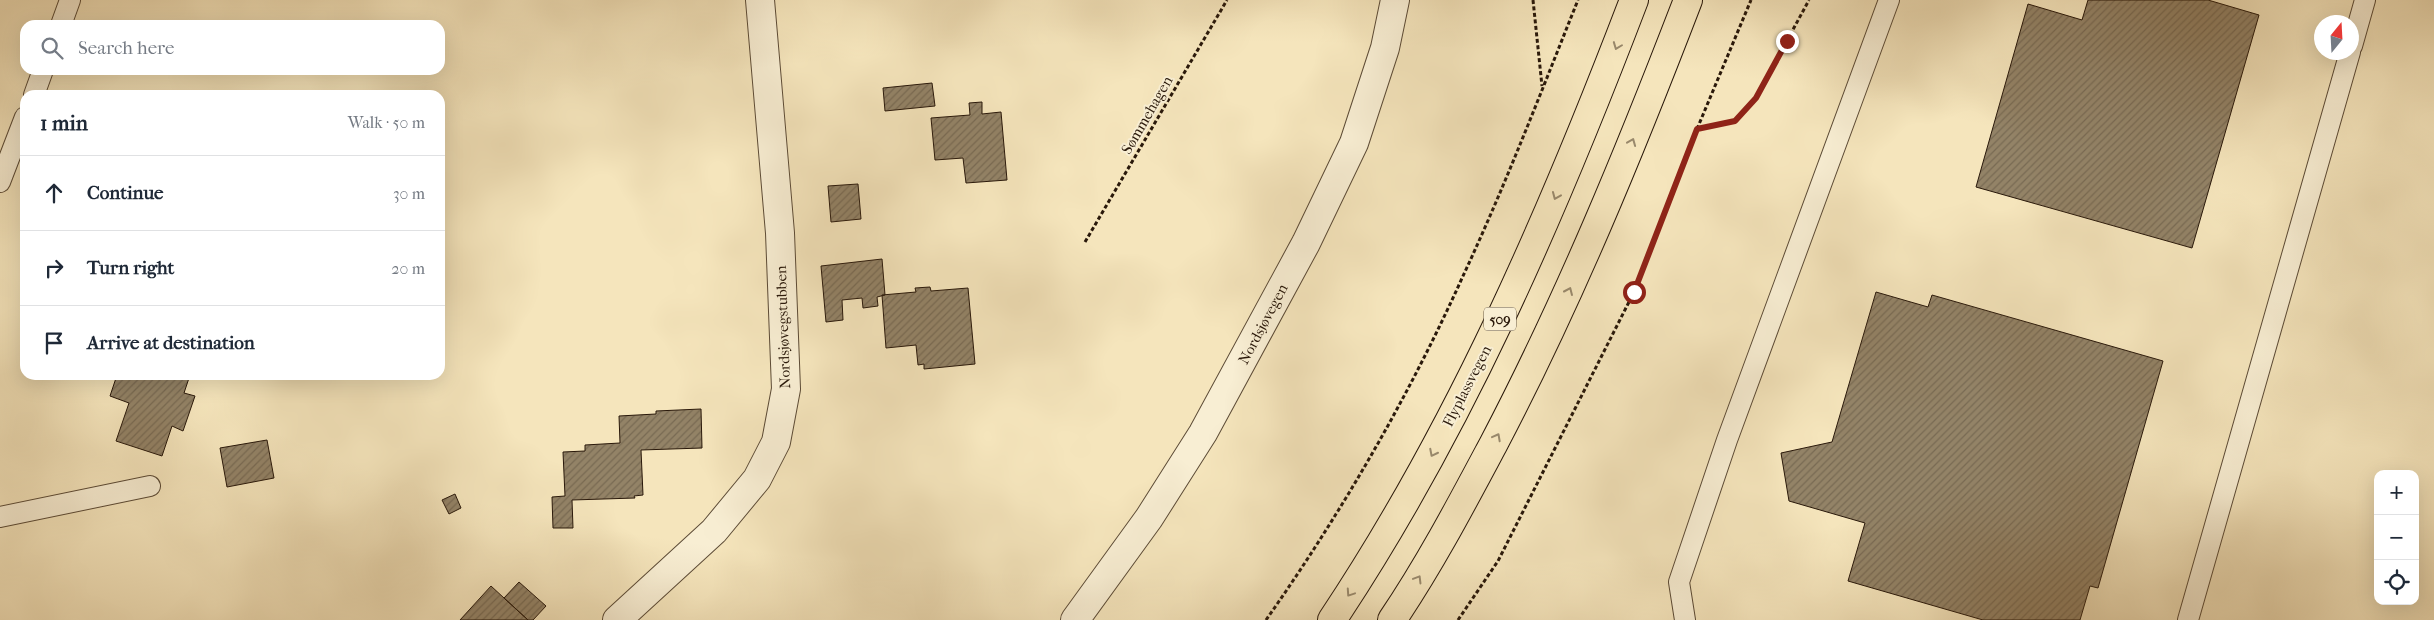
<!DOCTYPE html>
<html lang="en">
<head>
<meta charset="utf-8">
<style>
  :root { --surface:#fff; --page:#f2f2f3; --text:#1f2937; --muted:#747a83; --line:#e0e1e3 }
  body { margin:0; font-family:"IM FELL French Canon",serif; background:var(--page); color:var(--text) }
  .controls { position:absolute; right:15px; bottom:15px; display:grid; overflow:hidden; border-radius:10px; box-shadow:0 5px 20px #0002 }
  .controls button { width:45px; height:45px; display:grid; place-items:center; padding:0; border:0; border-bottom:1px solid var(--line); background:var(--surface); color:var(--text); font:25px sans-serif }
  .compass { position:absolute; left:2314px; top:15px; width:45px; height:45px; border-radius:50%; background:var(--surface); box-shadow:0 5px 20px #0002; rotate:18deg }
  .stop { position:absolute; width:15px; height:15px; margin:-11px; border:4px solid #8f2418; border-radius:50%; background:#fff }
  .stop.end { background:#8f2418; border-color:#fff; box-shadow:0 1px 5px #0008 }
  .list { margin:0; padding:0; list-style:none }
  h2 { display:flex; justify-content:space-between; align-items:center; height:65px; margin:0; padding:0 20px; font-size:21px }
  h2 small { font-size:16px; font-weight:400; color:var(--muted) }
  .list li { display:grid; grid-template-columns:32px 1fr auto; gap:15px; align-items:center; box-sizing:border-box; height:75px; padding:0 20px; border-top:1px solid var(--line) }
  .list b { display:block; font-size:19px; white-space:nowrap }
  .list em { font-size:16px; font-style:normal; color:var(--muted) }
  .icon { flex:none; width:28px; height:28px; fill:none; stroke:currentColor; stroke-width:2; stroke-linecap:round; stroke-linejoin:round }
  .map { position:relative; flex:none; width:2434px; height:620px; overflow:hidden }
  .search { position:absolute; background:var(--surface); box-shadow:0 5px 20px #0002; left:20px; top:20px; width:425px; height:55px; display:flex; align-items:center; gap:12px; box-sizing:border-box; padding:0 18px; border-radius:15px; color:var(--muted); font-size:19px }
  .panel { position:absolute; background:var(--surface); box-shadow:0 5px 20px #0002; left:20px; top:90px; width:425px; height:290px; border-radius:15px }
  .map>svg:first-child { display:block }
  .building { fill:url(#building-hatch); stroke:#29180a }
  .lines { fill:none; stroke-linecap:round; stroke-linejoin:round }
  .service-casing { stroke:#5c4b36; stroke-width:22 }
  .minor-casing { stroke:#5c4b36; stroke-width:30 }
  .tertiary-casing { stroke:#5c4b36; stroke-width:30 }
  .trunk-casing { stroke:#29180a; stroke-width:30 }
  .path { stroke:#29180a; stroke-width:3; stroke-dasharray:4 2.5; stroke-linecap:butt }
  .service { stroke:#f8eed3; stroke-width:20 }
  .minor { stroke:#f8eed3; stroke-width:28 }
  .tertiary { stroke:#f8eed3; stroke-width:28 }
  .trunk { stroke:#f5e5bc; stroke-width:28 }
  .oneway { stroke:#99896c }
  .route { stroke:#8f2418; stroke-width:6 }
  .labels { text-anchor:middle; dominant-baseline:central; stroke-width:4; stroke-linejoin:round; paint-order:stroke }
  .shield { fill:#f8eed3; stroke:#675846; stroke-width:1 }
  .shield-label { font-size:14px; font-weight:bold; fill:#29180a }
  .street-label { font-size:15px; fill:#29180a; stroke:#f8eed3 }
</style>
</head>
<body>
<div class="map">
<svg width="2434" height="620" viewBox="0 0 2434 620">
  <defs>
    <pattern id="building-hatch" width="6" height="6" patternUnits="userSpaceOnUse" patternTransform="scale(1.25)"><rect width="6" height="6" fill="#938367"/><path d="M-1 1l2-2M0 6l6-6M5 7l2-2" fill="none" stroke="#786a53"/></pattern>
  </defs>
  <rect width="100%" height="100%" fill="#f5e5bc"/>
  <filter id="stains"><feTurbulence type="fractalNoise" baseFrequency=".004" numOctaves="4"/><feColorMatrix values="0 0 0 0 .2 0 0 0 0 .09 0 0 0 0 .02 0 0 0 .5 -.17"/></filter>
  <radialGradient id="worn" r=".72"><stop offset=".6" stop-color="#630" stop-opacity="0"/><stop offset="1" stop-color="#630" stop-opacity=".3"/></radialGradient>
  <!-- building -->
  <path class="building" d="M2088 0H2208L2259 15 2192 248 1976 187 2028 4 2082 20Z
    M932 83 935 106 885 111 883 88Z
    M982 102V114L1001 112 1007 180 966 183 963 158 935 160 931 118 970 115 969 103Z
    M858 184 861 219 831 222 828 186Z
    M882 259 885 295 877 297 878 306 863 308 862 298 842 300 843 320 826 322 821 266Z
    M930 287 931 291 968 288 975 364 924 369V364L918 365 916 345 886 348 882 295 916 292 915 288Z
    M1876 292 1928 307 1932 295 2163 361 2098 588 2090 586 2080 620H1983L1848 581 1865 523 1789 501 1781 453 1832 442Z
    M117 375H190L184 393 195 396 183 431 172 426 162 456 116 441 129 403 110 396Z
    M701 409 702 448 641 450 643 495 634 496 635 498 572 500 573 528H553L552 497 565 496 563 452 585 451V445L620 443 619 416 656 414V411Z
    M267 440 274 478 227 487 220 448Z
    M455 494 461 508 449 514 442 500Z
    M519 582 546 606 533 620H528L504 598Z
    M491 586 504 598 528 620H460Z"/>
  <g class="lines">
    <defs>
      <path id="service" d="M61 25 70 0
        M2352 46 2365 0
        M34 95 43 70
        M0 182 25 117
        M0 517 150 486
        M1685 620 1679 582 1727 440 1889 0
        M2188 620 2350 52"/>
      <path id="minor" d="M617 620 714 531 757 479 776 442 786 389 780 233 760 0"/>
      <path id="tertiary" d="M1075 620 1149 518 1203 433 1306 243 1354 143 1385 48 1395 0"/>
      <path id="trunk" d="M1332 620C1460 428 1552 215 1634 0
        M1392 620C1430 564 1462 503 1494 443 1569 300 1630 151 1688 0"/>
    </defs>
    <!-- service casing -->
    <use href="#service" class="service-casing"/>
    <!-- minor casing -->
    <use href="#minor" class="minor-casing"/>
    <!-- tertiary casing -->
    <use href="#tertiary" class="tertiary-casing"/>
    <!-- trunk casing -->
    <use href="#trunk" class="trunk-casing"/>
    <!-- path -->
    <path class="path" d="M1533 0 1542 86
      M1697 129 1751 0
      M1085 242 1227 0
      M1266 620C1342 512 1409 396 1463 276 1505 186 1541 92 1578 0
      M1458 620 1498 561 1634 292 1697 129 1735 121 1756 98 1809 0"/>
    <!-- service -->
    <use href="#service" class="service"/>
    <!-- minor -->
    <use href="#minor" class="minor"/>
    <!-- tertiary -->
    <use href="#tertiary" class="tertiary"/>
    <!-- trunk -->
    <use href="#trunk" class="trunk"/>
  </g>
  <!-- one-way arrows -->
  <defs><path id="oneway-chevron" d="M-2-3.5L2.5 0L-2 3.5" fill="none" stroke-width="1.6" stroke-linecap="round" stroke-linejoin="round" transform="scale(1.25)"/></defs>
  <g class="oneway">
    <use href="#oneway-chevron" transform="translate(1617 46) rotate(111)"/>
    <use href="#oneway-chevron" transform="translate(1632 142) rotate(-68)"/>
    <use href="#oneway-chevron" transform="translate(1556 196) rotate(113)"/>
    <use href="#oneway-chevron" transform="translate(1569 291) rotate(-66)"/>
    <use href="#oneway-chevron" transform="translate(1497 437) rotate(-62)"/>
    <use href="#oneway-chevron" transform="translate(1433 453) rotate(117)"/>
    <use href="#oneway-chevron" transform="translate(1418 579) rotate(-59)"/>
    <use href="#oneway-chevron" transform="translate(1350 593) rotate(124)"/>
  </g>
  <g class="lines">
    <!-- route -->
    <path class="route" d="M1634 292 1697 129 1735 121 1756 98 1787 41"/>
  </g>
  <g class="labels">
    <!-- shield labels -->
    <rect class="shield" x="1484" y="307.5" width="32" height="23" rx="4"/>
    <g class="shield-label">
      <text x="1500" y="319">509</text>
    </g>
    <!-- street labels -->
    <g class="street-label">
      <text transform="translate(1147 115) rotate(-60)">Sømmehagen</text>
      <text transform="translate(1263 324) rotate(-62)">Nordsjøvegen</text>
      <text transform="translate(783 327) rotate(-92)">Nordsjøvegstubben</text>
      <text transform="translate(1467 386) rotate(-63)">Flyplassvegen</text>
    </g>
  </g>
  <rect width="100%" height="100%" filter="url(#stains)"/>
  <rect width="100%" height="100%" fill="url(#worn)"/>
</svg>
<div class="controls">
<button>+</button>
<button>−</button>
<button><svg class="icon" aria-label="locate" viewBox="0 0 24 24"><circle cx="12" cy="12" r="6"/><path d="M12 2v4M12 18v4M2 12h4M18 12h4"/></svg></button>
</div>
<svg class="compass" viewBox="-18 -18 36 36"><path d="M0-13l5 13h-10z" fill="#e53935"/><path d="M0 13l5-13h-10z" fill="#747a83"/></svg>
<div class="stop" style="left:1634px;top:292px"></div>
<div class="stop end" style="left:1787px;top:41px"></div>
<div class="search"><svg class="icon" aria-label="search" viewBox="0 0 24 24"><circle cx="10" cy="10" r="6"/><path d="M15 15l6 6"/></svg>Search here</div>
<section class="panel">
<h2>1 min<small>Walk · 50 m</small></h2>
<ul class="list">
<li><svg class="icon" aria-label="ahead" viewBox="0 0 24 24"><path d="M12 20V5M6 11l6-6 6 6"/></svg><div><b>Continue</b></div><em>30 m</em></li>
<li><svg class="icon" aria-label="right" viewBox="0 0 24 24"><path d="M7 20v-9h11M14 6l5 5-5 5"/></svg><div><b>Turn right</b></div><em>20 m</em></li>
<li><svg class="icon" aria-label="arrive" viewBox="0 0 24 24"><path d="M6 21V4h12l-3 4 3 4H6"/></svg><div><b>Arrive at destination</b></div></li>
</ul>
</section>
</div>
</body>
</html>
